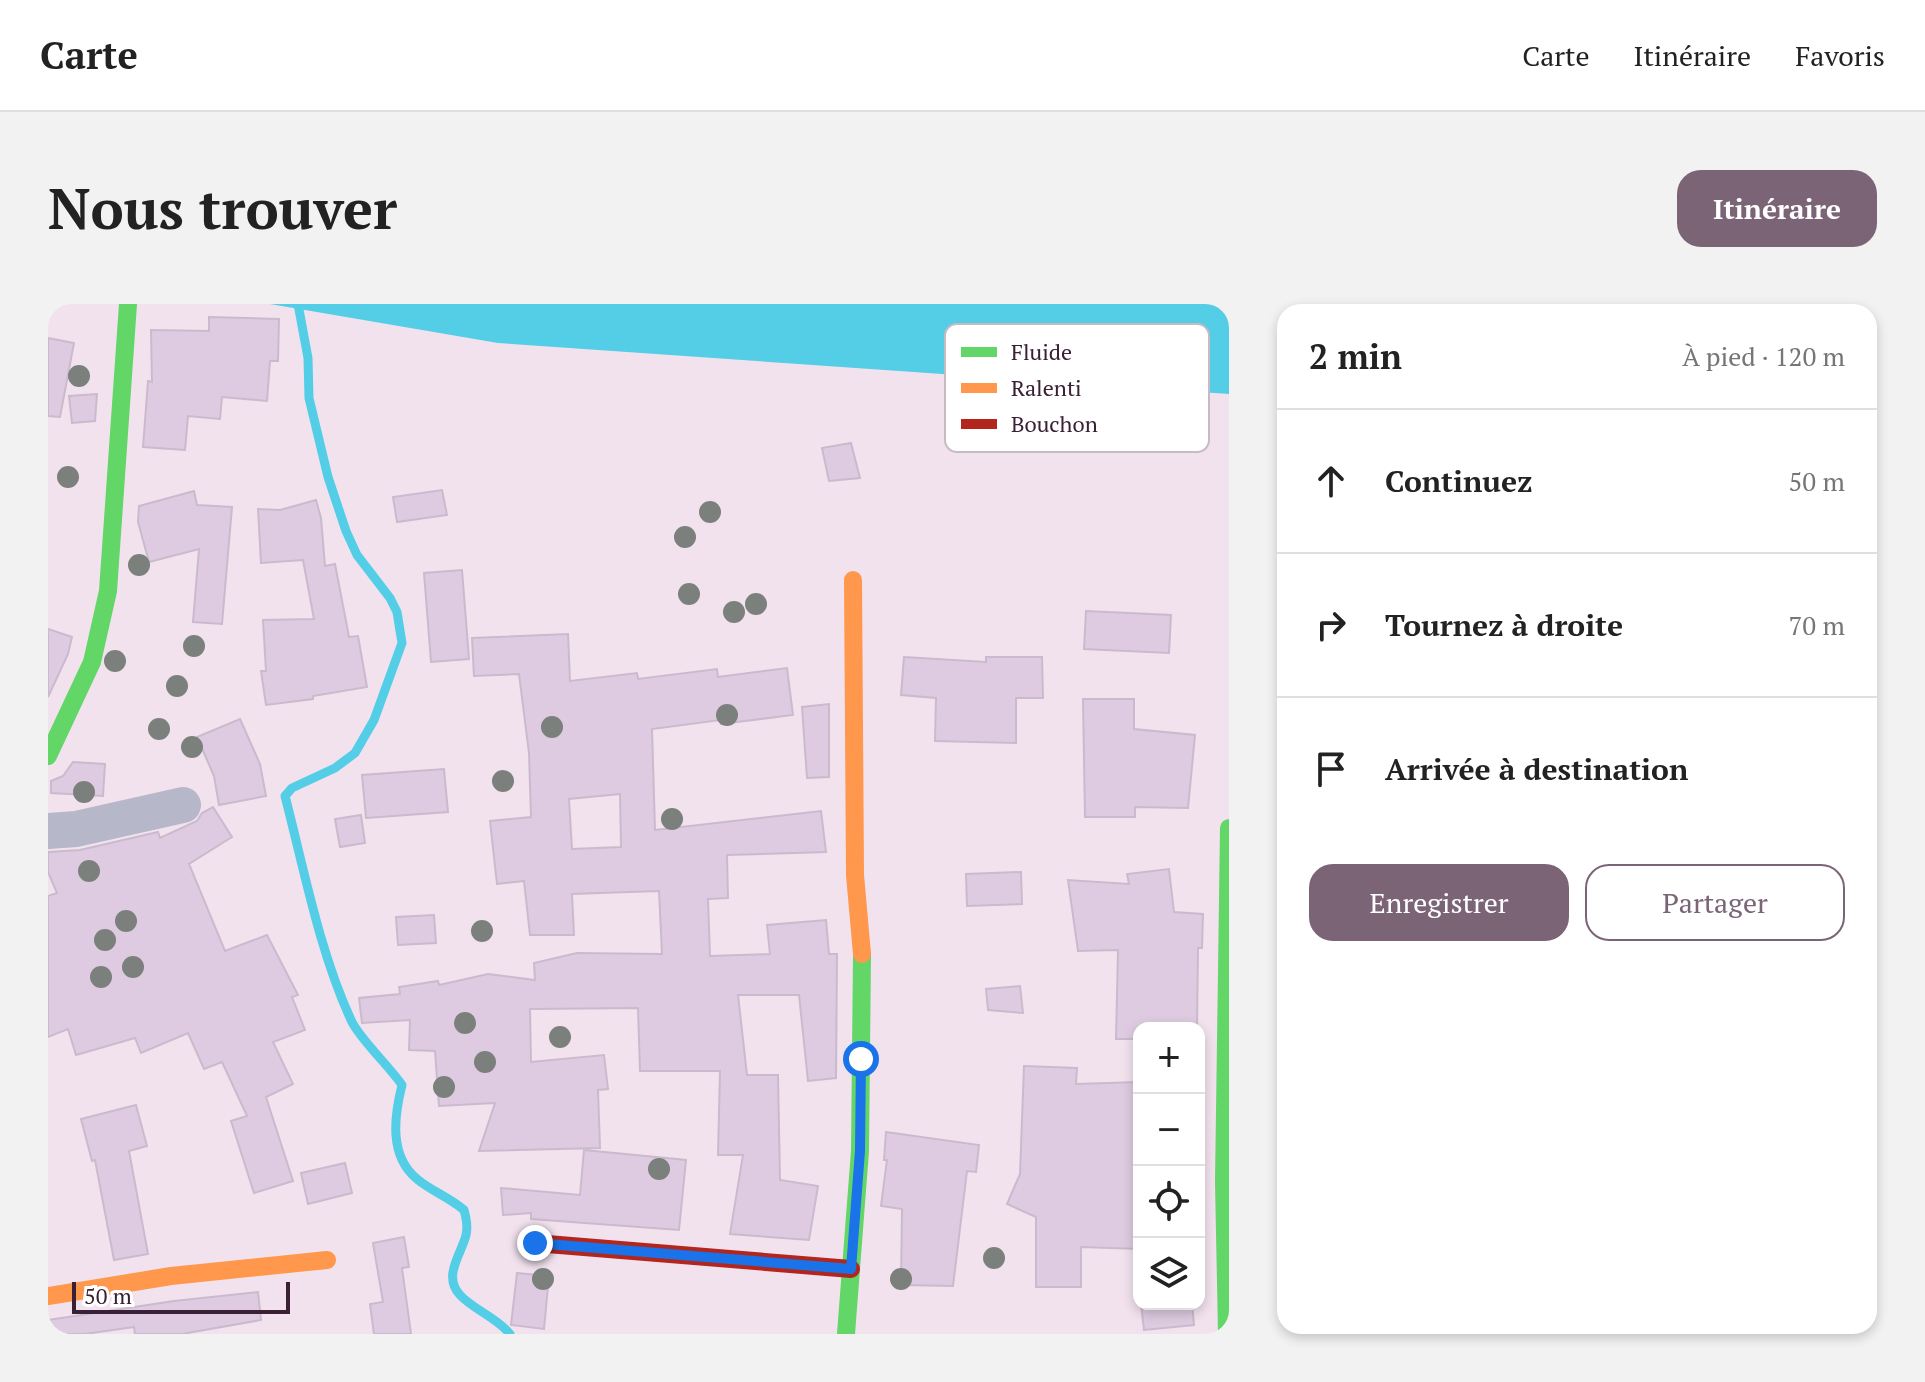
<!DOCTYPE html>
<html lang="fr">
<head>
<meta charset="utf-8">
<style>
  :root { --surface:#fff; --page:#f2f2f2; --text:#222; --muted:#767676; --line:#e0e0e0; --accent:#7a6476 }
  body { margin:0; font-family:"PT Serif",serif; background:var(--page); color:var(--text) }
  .controls { position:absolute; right:24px; bottom:24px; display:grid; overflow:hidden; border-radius:16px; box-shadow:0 4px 12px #0003 }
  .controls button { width:72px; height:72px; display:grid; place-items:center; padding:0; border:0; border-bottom:2px solid var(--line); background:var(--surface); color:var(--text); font:40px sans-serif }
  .scale { position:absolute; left:24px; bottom:20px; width:218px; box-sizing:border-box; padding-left:8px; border:4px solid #3a2035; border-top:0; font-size:22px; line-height:28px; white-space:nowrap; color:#3a2035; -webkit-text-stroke:6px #fff; paint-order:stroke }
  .stop { position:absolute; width:24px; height:24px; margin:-18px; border:6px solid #1a73e8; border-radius:50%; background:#fff }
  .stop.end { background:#1a73e8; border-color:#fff; box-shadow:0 2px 8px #0008 }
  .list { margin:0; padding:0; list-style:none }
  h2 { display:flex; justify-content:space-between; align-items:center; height:104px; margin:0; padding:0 32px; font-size:34px }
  h2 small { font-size:26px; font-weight:400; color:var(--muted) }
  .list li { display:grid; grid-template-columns:52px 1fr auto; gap:24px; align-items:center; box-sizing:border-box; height:144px; padding:0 32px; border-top:2px solid var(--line) }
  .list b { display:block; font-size:30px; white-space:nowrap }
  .list em { font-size:26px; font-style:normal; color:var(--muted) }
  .actions { display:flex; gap:16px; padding:24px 32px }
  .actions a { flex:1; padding:18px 0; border:2px solid var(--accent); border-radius:24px; text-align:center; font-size:28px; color:var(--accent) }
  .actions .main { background:var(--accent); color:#fff }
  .icon { flex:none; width:44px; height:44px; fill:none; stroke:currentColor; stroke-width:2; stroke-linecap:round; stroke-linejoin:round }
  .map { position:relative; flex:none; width:1181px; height:1030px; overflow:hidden; border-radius:24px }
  header { display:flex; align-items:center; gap:48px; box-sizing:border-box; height:112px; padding:0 40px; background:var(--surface); border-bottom:2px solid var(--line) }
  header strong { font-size:38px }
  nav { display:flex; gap:44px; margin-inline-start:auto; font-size:28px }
  .intro { display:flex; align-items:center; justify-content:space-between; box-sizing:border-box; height:192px; padding:0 48px }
  h1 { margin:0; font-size:56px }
  .button { padding:20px 36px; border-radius:24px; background:var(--accent); color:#fff; font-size:28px; font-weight:700 }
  main { display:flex; gap:48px; padding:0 48px }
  aside { flex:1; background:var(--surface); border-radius:24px; box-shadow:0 4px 12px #0003 }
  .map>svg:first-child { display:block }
  .water { fill:#53cee6 }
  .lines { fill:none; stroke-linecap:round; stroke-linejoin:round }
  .stream { stroke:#53cee6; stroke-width:9 }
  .building { fill:#decbe1; stroke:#cabacd; stroke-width:2; fill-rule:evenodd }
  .street { stroke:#b6b7c8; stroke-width:36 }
  .fast { stroke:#63d668; stroke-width:18 }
  .slow { stroke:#ff974d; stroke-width:18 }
  .jam { stroke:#b3261e; stroke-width:18 }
  .tree { fill:#7b807d }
  .route { stroke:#1a73e8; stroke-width:10 }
  .key { fill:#fff; stroke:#c4bcc2; stroke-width:2 }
  .key-label { font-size:22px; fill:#3a2035 }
</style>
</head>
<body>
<header>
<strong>Carte</strong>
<nav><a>Carte</a><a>Itinéraire</a><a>Favoris</a></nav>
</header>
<div class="intro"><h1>Nous trouver</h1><a class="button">Itinéraire</a></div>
<main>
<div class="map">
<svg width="1181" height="1030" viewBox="0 0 1181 1030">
  <rect width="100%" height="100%" fill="#f2e2ee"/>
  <!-- water -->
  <path class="water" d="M222 0H1181V90L450 39Z"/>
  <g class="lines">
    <!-- stream -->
    <path class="stream" d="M250 0 260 54 261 94 280 173 298 227 309 251 342 294 349 308 354 339 326 416 307 449 287 464 244 484 237 492C256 565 272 650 304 718 313 736 341 762 354 781 346 813 341 852 369 875 383 887 401 893 416 906 418 913 420 923 418 931 414 949 394 972 412 991 426 1006 448 1013 462 1030"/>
  </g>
  <!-- building -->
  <path class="building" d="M161 13 231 15 230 57H222L219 97 174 93 172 115 140 112 137 146 95 143 100 77 104 78 103 26 161 27Z
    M0 34 26 39 12 113 0 112Z
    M49 90 47 117 24 119 21 92Z
    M803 139 812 174 781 177 774 144Z
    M394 186 399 211 349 218 345 193Z
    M146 187 149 201 184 203 174 320 145 318 151 245 101 258 90 218 91 202Z
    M268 196 273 214 277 262 287 260 301 333 310 332 319 383 265 392V395L218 401 213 367H218L215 316 266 315 255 256 213 259 210 205 232 206Z
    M414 266 421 355 383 358 376 269Z
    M1038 307 1123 311 1121 349 1036 345Z
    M0 325 24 333 20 350 0 393Z
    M520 330 522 377 589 369 590 375 669 365 670 373 739 364 745 411 673 420 672 416 604 425 607 526 773 507 778 548 679 551 680 594 660 595 662 652 722 650 719 621 778 616 781 650H789L788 774 760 777 751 691H690L699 771H730L732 876 770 882 761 936 682 930 695 851H670L672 767H592L590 704 482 705 483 758 556 751 560 785 550 786 552 844 431 847 447 799 391 802 387 747 361 746 362 716 314 719 311 694 352 690 351 683 390 677 391 681 440 670 487 676 486 659 529 649 614 650 611 587 524 590 526 631H482L476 577 449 580 442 517 483 513 481 449 471 370 426 372 424 334ZM572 490 573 543 524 545 521 495Z
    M856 353 938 358V353H994L995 394H968V439L887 437 888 394 853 391Z
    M1035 395H1086V425L1147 431 1140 504 1087 503V513H1037Z
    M781 400V473L759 474 754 403Z
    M192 415 212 460 218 492 171 501 166 472 149 433Z
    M25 458 57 460 55 492 3 489V477L15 472Z
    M396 465 400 508 318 514 314 471Z
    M165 503 184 533 141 560 177 647 219 631 250 691 244 693 257 726 225 738 245 780 218 793 245 877 206 889 183 817 199 812 174 758 156 765 140 729 93 749 87 734 28 751 20 725 0 733V592L9 589 0 568V548L32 546 110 528 112 534 149 517 154 509Z
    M313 511 317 539 292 543 287 515Z
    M1121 565 1126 608 1155 610 1154 644H1150L1149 724H1091V735H1068L1070 646 1030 647 1020 576 1081 580 1079 570Z
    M973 568 974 600 919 602 918 570Z
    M386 611 388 639 350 641 348 613Z
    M972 682 975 709 940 706 938 685Z
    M976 762 1029 764 1028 780 1091 778V945L1033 943V983H988V913L959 900 972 870Z
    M88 801 99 842 81 847 100 950 66 956 47 856 44 857 33 815Z
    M838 828 931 841 928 868 919 867 905 982 853 981 854 905 833 902 839 856H836Z
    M536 846 638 856 631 926 483 915V909L455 911 453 884 532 891Z
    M297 859 304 889 260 900 253 869Z
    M356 933 361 963 354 964 363 1030H326L322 1000 335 998 325 939Z
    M469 969 501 972 496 1025 463 1021Z
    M210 988 213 1016 134 1030H87L86 1023 37 1030H0V1016L126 997Z
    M1093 1000H1144L1146 1021 1096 1026Z"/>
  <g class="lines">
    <!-- street -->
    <path class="street" d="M0 527 28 525 135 501"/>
    <!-- fast -->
    <path class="fast" d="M0 452 44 358 60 287 80 0
      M798 1030 812 847 814 650
      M1179 1030 1176 878 1181 524"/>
    <!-- slow -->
    <path class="slow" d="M805 276 807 571 814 650
      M0 992 123 972 279 956"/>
    <!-- jam -->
    <path class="jam" d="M487 939 803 965"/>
  </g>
  <!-- trees -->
  <g class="tree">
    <circle cx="31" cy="72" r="11"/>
    <circle cx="20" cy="173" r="11"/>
    <circle cx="662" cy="208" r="11"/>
    <circle cx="637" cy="233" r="11"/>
    <circle cx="91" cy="261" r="11"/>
    <circle cx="641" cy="290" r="11"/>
    <circle cx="708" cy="300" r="11"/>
    <circle cx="686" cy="308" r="11"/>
    <circle cx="146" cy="342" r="11"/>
    <circle cx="67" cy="357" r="11"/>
    <circle cx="129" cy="382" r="11"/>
    <circle cx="679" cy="411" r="11"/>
    <circle cx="504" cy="423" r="11"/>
    <circle cx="111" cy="425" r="11"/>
    <circle cx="144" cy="443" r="11"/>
    <circle cx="455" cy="477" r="11"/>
    <circle cx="36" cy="488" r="11"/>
    <circle cx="624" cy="515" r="11"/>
    <circle cx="41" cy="567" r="11"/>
    <circle cx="78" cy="617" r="11"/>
    <circle cx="434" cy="627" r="11"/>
    <circle cx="57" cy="636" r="11"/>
    <circle cx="85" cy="663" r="11"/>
    <circle cx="53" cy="673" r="11"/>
    <circle cx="417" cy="719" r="11"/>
    <circle cx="512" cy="733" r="11"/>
    <circle cx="437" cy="758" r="11"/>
    <circle cx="396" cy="783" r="11"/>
    <circle cx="611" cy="865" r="11"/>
    <circle cx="946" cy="954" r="11"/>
    <circle cx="495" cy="975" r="11"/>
    <circle cx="853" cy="975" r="11"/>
  </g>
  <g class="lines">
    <!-- route -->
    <path class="route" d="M487 939 803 965 812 847 813 755"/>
  </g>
  <!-- legend -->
  <rect x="897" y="20" width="264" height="128" rx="12" class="key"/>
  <rect x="913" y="43" width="36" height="10" fill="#63d668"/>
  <rect x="913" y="79" width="36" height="10" fill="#ff974d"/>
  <rect x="913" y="115" width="36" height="10" fill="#b3261e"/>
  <g class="key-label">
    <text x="963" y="56">Fluide</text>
    <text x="963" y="92">Ralenti</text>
    <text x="963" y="128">Bouchon</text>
  </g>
</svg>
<div class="controls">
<button>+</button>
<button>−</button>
<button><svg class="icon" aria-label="locate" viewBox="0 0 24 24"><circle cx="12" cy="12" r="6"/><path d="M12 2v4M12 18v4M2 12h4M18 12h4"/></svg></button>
<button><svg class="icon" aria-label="layers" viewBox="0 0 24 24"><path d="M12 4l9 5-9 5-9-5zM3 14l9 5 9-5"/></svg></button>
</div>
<div class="scale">50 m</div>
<div class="stop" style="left:813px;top:755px"></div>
<div class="stop end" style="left:487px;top:939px"></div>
</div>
<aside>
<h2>2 min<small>À pied · 120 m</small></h2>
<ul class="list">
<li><svg class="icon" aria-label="ahead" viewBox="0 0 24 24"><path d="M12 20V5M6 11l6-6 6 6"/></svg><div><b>Continuez</b></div><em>50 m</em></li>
<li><svg class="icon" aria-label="right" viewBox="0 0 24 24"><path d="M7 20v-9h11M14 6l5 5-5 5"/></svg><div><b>Tournez à droite</b></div><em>70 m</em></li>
<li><svg class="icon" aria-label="arrive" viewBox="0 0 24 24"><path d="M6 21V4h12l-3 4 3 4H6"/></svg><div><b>Arrivée à destination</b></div></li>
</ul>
<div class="actions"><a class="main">Enregistrer</a><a>Partager</a></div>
</aside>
</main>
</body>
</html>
